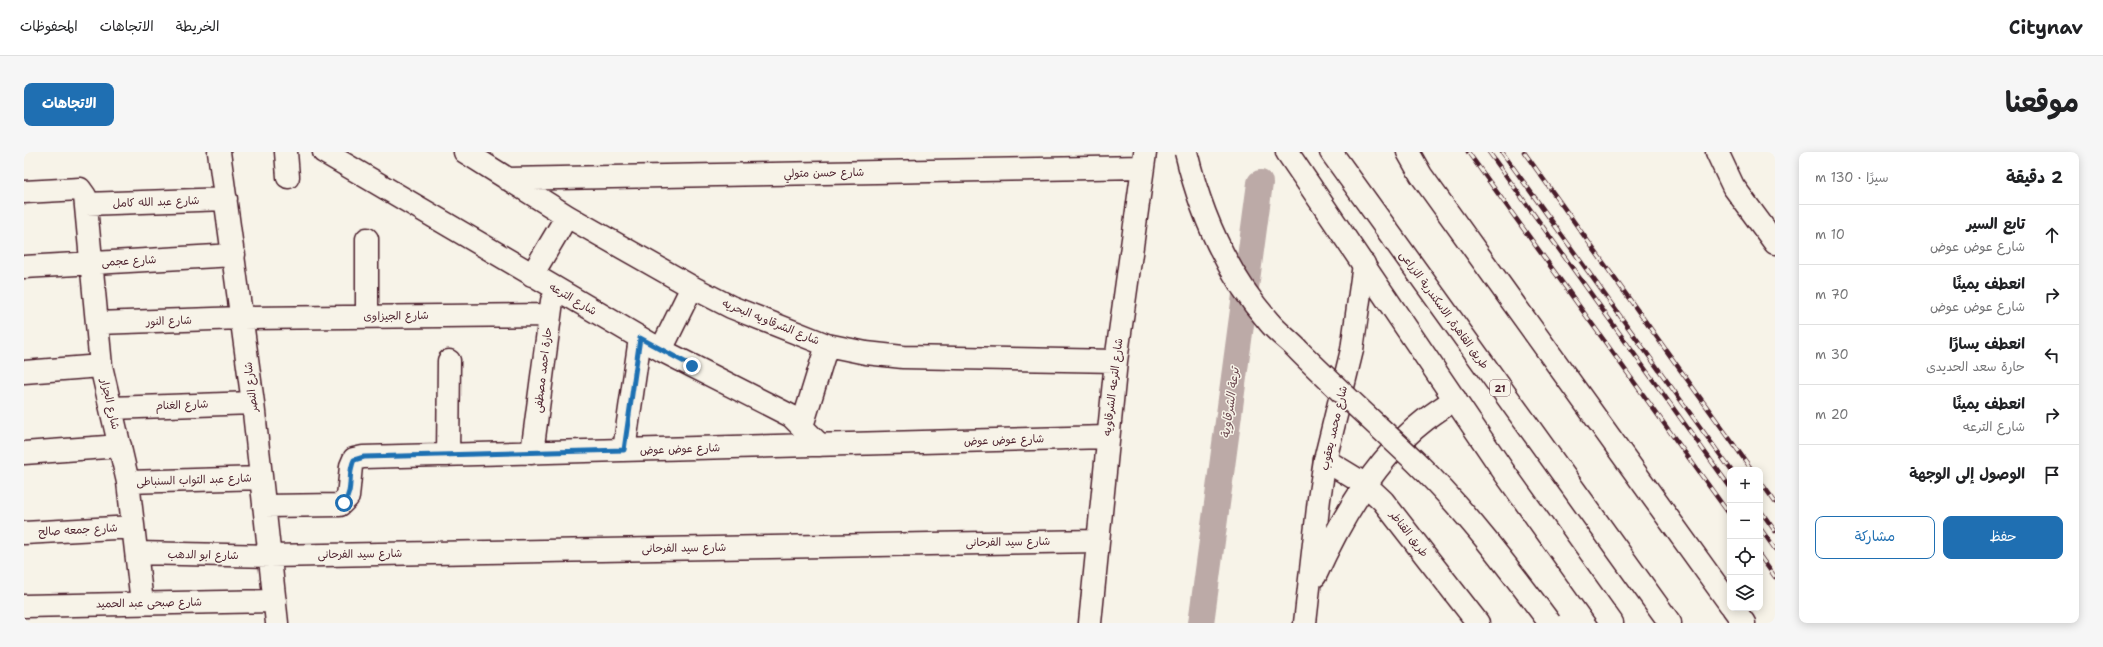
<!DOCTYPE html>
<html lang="ar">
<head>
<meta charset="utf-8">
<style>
  :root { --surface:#fff; --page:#f6f6f6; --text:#202124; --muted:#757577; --line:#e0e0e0; --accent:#1f6fb2 }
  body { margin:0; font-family:"Shantell Sans","Playpen Sans Arabic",sans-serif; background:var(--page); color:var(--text); direction:rtl }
  .controls { position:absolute; right:12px; bottom:12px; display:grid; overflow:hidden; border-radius:8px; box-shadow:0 2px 10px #0003 }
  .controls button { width:36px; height:36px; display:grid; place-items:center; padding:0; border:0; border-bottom:1px solid var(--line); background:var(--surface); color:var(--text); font:20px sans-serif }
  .stop { position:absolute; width:12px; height:12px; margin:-9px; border:3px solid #1f6fb2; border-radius:50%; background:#fff }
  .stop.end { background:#1f6fb2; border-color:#fff; box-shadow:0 1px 4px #0008 }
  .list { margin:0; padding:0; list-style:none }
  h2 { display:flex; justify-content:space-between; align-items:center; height:52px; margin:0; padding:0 16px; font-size:17px }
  h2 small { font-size:13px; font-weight:400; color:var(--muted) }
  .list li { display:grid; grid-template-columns:26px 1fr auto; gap:12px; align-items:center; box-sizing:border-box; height:60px; padding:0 16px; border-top:1px solid var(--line) }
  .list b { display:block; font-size:15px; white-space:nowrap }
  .list p { margin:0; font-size:13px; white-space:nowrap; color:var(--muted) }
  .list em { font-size:13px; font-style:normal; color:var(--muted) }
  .actions { display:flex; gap:8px; padding:12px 16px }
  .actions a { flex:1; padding:9px 0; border:1px solid var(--accent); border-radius:8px; text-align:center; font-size:14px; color:var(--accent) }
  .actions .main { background:var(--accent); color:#fff }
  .icon { flex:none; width:22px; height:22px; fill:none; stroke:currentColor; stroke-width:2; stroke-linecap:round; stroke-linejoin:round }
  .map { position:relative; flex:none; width:1751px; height:471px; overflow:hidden; direction:ltr; border-radius:8px }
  header { display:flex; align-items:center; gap:24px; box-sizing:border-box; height:56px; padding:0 20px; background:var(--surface); border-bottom:1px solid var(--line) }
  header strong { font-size:19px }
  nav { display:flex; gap:22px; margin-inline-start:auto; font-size:14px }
  .intro { display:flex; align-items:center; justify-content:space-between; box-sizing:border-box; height:96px; padding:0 24px }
  h1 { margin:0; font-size:28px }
  .button { padding:10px 18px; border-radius:8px; background:var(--accent); color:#fff; font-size:14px; font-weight:700 }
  main { display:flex; gap:24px; padding:0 24px }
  aside { flex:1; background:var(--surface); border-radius:8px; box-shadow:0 2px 10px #0003 }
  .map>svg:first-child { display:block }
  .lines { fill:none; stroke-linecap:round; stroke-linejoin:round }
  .canal { stroke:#bcaaa7; stroke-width:26 }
  .minor-casing { stroke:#4a1f2b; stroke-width:25 }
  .major-casing { stroke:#4a1f2b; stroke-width:25 }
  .highway-casing { stroke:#4a1f2b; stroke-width:25 }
  .minor { stroke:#f7f3e8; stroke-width:22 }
  .major { stroke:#f7f3e8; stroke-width:22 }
  .highway { stroke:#f7f3e8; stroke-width:22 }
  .rail-casing { stroke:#4a1f2b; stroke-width:4.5 }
  .rail { stroke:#f7f3e8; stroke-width:3; stroke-dasharray:9; stroke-linecap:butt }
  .highway-bridge-casing { stroke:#4a1f2b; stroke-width:25; stroke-linecap:butt }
  .highway-bridge { stroke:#f7f3e8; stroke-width:22 }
  .route { stroke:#1f6fb2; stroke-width:5 }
  .labels { text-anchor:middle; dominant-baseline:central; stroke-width:3; stroke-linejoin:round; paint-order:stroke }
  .shield { fill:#f7f3e8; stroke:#7e5f64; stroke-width:1 }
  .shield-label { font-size:10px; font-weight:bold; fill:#4a1f2b }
  .street-label { font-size:11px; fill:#4a1f2b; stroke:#f7f3e8 }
  .water-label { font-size:12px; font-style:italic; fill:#6c4950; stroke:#f7f3e8 }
</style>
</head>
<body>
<header>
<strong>Citynav</strong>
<nav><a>الخريطة</a><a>الاتجاهات</a><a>المحفوظات</a></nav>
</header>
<div class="intro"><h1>موقعنا</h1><a class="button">الاتجاهات</a></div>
<main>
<aside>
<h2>2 دقيقة<small>سيرًا · 130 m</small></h2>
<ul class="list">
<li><svg class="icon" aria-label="ahead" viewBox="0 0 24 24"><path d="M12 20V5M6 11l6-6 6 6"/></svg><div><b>تابع السير</b><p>شارع عوض عوض</p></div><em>10 m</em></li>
<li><svg class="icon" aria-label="right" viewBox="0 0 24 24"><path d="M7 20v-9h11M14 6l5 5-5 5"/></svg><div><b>انعطف يمينًا</b><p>شارع عوض عوض</p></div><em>70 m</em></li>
<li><svg class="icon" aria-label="left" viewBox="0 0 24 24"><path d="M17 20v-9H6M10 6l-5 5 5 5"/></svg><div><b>انعطف يسارًا</b><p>حارة سعد الحديدى</p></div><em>30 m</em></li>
<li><svg class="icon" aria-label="right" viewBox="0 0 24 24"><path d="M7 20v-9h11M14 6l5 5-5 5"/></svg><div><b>انعطف يمينًا</b><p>شارع الترعه</p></div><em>20 m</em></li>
<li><svg class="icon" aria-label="arrive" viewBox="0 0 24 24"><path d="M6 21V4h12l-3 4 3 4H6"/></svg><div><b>الوصول إلى الوجهة</b></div></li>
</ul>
<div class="actions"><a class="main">حفظ</a><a>مشاركة</a></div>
</aside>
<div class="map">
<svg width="1751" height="471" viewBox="0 0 1751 471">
  <rect width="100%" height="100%" fill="#f7f3e8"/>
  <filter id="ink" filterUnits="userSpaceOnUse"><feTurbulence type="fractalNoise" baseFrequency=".025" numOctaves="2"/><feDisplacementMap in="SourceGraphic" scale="8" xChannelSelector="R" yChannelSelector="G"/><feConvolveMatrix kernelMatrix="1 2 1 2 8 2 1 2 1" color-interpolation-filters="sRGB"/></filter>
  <g filter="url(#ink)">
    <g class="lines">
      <!-- canal -->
      <path class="canal" d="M1177 471 1236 31"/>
      <defs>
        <path id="minor" d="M195 0 229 251 253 471
          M262 0 264 25
          M300 0 637 198 767 264 796 293
          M441 0 543 64 668 135 707 155 803 193 842 201 879 205 1092 209
          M1693 0 1709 34 1751 91
          M483 27 1118 15
          M0 40 56 37 61 44 77 214 104 330 118 451
          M62 52 202 47
          M343 87V165
          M0 115 210 103
          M508 123 543 64
          M73 171 218 166 526 163
          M637 198 668 135
          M0 220 77 214
          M87 256 229 251
          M778 274 803 193
          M600 298 616 186
          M0 301 96 294
          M508 301 528 149
          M424 303 425 209
          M1301 308 1342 333 1359 349 1454 471
          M104 330 237 326
          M240 354 316 353 324 345 327 314 330 307 339 305 1083 285
          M0 381 109 375
          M113 401 246 404 1074 389
          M0 454 251 449
          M1066 471 1092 209 1121 1"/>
        <path id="major" d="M1291 424C1316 369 1353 305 1401 268 1411 260 1421 254 1431 247
          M1281 471 1295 347 1301 308 1328 198 1340 112"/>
        <path id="highway" d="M1263 0 1480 320 1588 471
          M1307 0 1646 471
          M1384 0 1397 23 1706 452
          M1709 456 1720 471"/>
      </defs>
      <!-- minor casing -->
      <use href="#minor" class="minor-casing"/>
      <!-- major casing -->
      <use href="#major" class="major-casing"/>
      <!-- highway casing -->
      <use href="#highway" class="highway-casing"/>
      <!-- minor -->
      <use href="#minor" class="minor"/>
      <!-- major -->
      <use href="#major" class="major"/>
      <!-- highway -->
      <use href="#highway" class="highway"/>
      <defs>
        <path id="rail" d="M1444 0 1706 363
          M1465 0 1706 335
          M1478 0 1707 318
          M1500 0 1728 318
          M1736 329 1751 350
          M1736 358 1751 379
          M1736 376 1751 397
          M1736 404 1751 425"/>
      </defs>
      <!-- rail casing -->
      <use href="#rail" class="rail-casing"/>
      <!-- rail -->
      <use href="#rail" class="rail"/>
      <defs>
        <path id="highway-bridge" d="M1162 0C1177 63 1202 121 1245 170 1254 181 1266 189 1275 199 1313 237 1353 273 1392 310 1442 359 1484 415 1526 471"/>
      </defs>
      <!-- highway-bridge casing -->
      <use href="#highway-bridge" class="highway-bridge-casing"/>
      <!-- highway-bridge -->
      <use href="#highway-bridge" class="highway-bridge"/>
    </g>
  </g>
  <g class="lines" filter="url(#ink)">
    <!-- route -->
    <path class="route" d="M320 351C330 338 323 321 330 308L340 305 600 298 616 186 668 214"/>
  </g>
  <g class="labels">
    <!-- shield labels -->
    <rect class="shield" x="1466" y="228" width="20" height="16" rx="3"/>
    <g class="shield-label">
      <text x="1476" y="236">21</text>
    </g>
    <!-- street labels -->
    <g class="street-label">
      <text transform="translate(800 21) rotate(-1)">شارع حسن متولي</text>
      <text transform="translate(132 50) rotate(-2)">شارع عبد الله كامل</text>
      <text transform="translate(105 109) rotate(-3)">شارع عجمى</text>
      <text transform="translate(549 147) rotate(30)">شارع الترعه</text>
      <text transform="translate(1420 158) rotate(54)">طريق القاهرة, الاسكندرية الزراعى</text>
      <text transform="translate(372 164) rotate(-1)">شارع الجيزاوى</text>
      <text transform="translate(145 169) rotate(-2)">شارع النور</text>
      <text transform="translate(747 170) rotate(22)">شارع الشرقاويه البحريه</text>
      <text transform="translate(519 218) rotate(-83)">حارة احمد مصطفى</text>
      <text transform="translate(227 235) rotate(-97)">شارع النصر</text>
      <text transform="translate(1089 235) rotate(-83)">شارع الترعه الشرقاويه</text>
      <text transform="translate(86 252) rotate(77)">شارع الجزار</text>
      <text transform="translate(158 253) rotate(-2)">شارع الغنام</text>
      <text transform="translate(1310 276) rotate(-77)">شارع محمد يعقوب</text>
      <text transform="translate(980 288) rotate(-2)">شارع عوض عوض</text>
      <text transform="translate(656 297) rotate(-2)">شارع عوض عوض</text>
      <text transform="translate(170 328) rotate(-2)">شارع عبد التواب السنباطى</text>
      <text transform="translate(54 378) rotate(-3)">شارع جمعه صالح</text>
      <text transform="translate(1385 382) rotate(52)">طريق القناطر</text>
      <text transform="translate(984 390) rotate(-1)">شارع سيد الفرحانى</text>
      <text transform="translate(660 396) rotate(-1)">شارع سيد الفرحانى</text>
      <text transform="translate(336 402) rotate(-1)">شارع سيد الفرحانى</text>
      <text transform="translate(179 403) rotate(1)">شارع ابو الدهب</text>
      <text transform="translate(125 451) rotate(-1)">شارع صبحى عبد الحميد</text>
    </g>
    <!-- water labels -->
    <g class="water-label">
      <text transform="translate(1206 251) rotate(-82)">ترعة الشرقاوية</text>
    </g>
  </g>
</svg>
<div class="controls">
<button>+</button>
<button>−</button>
<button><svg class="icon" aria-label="locate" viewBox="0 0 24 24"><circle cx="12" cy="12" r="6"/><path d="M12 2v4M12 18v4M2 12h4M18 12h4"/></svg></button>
<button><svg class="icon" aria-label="layers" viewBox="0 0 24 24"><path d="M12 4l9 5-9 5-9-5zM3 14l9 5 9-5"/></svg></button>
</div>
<div class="stop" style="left:320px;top:351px"></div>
<div class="stop end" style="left:668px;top:214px"></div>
</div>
</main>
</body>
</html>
